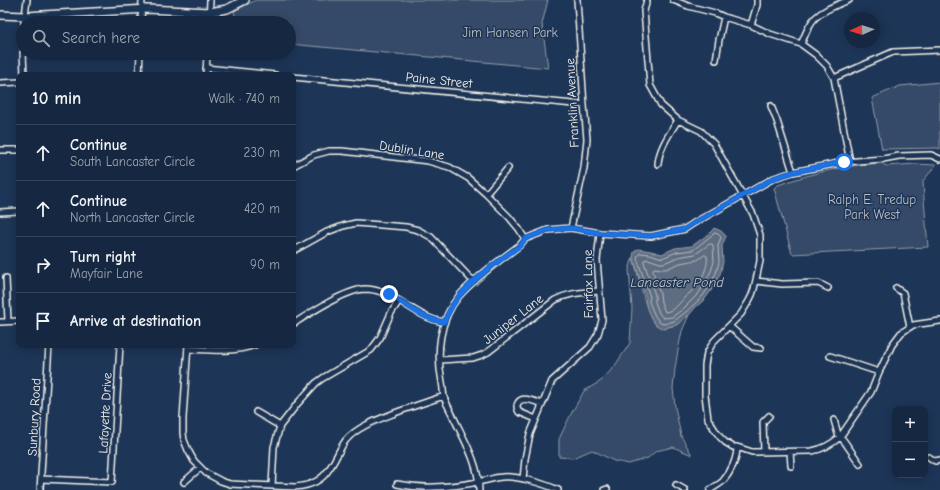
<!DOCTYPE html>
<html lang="en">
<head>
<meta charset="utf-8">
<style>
  :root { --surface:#162841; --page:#1f3048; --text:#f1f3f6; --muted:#9ea6b1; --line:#35445a }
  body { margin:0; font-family:"Comic Neue",sans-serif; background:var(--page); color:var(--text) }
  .controls { position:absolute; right:12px; bottom:12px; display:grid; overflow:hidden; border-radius:8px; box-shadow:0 2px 10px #0003 }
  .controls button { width:36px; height:36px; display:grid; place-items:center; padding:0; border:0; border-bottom:1px solid var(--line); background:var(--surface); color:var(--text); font:20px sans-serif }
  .compass { position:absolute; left:844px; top:12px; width:36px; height:36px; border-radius:50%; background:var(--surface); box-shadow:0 2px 10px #0003; rotate:267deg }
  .stop { position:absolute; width:12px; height:12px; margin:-9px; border:3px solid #1a73e8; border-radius:50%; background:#fff }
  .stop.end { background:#1a73e8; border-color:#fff; box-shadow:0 1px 4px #0008 }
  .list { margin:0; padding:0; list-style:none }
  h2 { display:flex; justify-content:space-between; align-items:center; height:52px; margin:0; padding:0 16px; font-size:17px }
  h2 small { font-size:13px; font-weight:400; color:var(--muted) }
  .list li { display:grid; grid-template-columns:26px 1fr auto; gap:12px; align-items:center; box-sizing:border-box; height:56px; padding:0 16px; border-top:1px solid var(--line) }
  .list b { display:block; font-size:15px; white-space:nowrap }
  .list p { margin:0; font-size:13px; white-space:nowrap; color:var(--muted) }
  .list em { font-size:13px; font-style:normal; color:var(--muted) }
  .icon { flex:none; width:22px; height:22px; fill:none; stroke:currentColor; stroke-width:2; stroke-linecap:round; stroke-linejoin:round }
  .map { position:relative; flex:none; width:940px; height:490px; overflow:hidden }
  .search { position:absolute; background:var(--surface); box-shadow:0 2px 10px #0003; left:16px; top:16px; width:280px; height:44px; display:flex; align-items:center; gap:10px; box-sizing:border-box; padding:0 14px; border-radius:22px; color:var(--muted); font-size:15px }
  .panel { position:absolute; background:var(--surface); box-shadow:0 2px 10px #0003; left:16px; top:72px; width:280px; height:276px; border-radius:8px }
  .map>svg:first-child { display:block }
  .green { fill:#354a67; stroke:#949ea8 }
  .water { fill:#5e6d82; stroke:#9aa2ab }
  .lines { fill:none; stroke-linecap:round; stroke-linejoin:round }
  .shore { stroke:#b8bcbf; stroke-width:1 }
  .street-casing { stroke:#f4f1e8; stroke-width:8 }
  .secondary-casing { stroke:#f4f1e8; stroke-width:10 }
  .street { stroke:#1d3557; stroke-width:5 }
  .secondary { stroke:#1d3557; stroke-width:7 }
  .route { stroke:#1a73e8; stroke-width:5 }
  .labels { text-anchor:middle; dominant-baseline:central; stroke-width:3; stroke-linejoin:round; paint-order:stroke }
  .park-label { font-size:13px; fill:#bbbfc1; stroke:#1d3557 }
  .street-label { font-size:13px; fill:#f4f1e8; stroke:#1d3557 }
  .water-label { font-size:14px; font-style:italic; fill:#c0c3c4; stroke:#1d3557 }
</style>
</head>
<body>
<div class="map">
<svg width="940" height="490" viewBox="0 0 940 490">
  <rect width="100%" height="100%" fill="#1d3557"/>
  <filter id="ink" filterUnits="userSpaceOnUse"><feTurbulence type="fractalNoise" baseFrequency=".025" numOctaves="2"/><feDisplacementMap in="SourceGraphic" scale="8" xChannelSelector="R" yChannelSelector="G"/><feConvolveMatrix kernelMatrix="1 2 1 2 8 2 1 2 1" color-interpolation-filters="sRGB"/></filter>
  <g filter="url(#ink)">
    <!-- green -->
    <path class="green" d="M256 0H548L542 24 548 68 289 44V23H237L234 11Z
      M940 82V149L937 148 882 149 872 98 900 86Z
      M882 163 886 166 916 164 936 165 923 181 924 200 928 247 792 254 774 188 778 185C812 173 846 165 882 163Z
      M633 257 645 302 651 318 665 329 668 327 676 325 689 315 682 331 678 350 675 369 673 388 675 407 681 436 692 455 673 447 656 451 648 458 629 464 614 461 592 450 573 458 559 457V439L571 414 584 391 601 381 614 367 630 343 632 308 629 270Z"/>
    <!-- water -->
    <path class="water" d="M714 228 721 231 726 236 722 246 723 262 720 274 712 289 705 299 696 307 689 315 676 325 668 327 665 329C662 328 659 327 656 325 651 319 644 306 646 298L633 257 634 252 638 249 651 251 662 254 675 248 692 246 710 233Z"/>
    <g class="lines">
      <!-- shore -->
      <path class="shore" d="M715 233 718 234 721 237 718 246 719 262 716 273 709 287 702 297 686 312 674 321 664 324 660 323 655 316 649 302 650 297 637 258 638 255 640 253 650 254 662 258 677 252 693 250Z
        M710 244H712L713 245 714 262 711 271 704 284 699 293 683 309 672 317 663 318 659 313 655 302V295L644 262V260L648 259 660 263H664L678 257 695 254Z
        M705 255 707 256C709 267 701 280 695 288 692 292 688 294 685 297 680 303 674 311 665 312L661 302 660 294 653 271V269L655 268 661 269H666L680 263 697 260Z"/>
      <defs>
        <path id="street" d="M647 0 644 11 650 85 661 105 678 120 701 131 714 144 753 214 760 235V261L754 289 752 295 749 301 741 314 714 341 707 353 705 365V395L708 419 715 430 720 437 725 442 733 447H737L752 452 812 451C823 449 832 444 840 437L871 392 879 372 892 345 901 333 913 325 940 321
          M673 0 688 6 715 13 724 17 751 25 770 34 801 44 816 55 827 66 834 78 850 162
          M24 23 27 0
          M141 23 142 0
          M209 23 210 0
          M751 25 757 5V0
          M23 34V46
          M801 44C805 36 808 25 815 18 824 9 837 5 849 0
          M23 53 24 75
          M716 60 719 40 724 17
          M206 68 275 75
          M139 75 140 53
          M206 75 207 53
          M293 77 584 105
          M834 78 893 52 940 50
          M0 83 19 82
          M771 106 777 121 793 172
          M0 150H19
          M658 164C659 148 670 133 678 120
          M293 166 314 155 329 151H342L428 161 449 167 468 178 486 194 509 217 519 229 525 239
          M486 194 508 168
          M0 212 19 211
          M571 228 584 168 587 139 584 105 577 0
          M293 251 327 232 343 226 356 223 406 227 418 230 431 237 470 278 475 281
          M6 278 8 321
          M756 281 782 284 818 283 828 288
          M896 288 903 293 910 327
          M0 322 19 321
          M293 324C310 313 345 290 365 289 378 289 389 295 400 301 414 310 428 320 444 322
          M729 326 753 347 761 348
          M188 345 183 418V433L184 440 188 450 194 461 206 473 221 481 230 484 295 487C308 486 322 481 329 469 336 460 339 449 346 440 359 425 383 418 400 411 415 406 429 401 444 396
          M188 349C210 350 233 353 255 345
          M830 356 879 372
          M440 360 473 358 482 355 488 352 555 300C571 292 582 293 599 291
          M256 412 280 426
          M536 419 519 412C517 409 516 406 518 403 522 395 536 402 542 404
          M834 420 838 434 844 441 860 464
          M764 452 763 422 769 416
          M790 452 791 466
          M929 457 935 461 940 460
          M41 479 112 482 120 345
          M523 479 525 459 530 434 552 381 590 347 598 334 602 320 597 260 600 233
          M184 482 200 468
          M397 484C427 490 457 487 487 480 492 479 497 477 502 477 516 475 545 484 558 490
          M676 485 685 490
          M272 486 274 447 280 426 298 403 316 383 323 378 371 350 380 338 391 313 399 301
          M40 490 49 345
          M479 490C479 463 463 438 452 414 449 408 446 403 444 397 443 392 443 387 442 382 436 353 439 320 459 296 476 277 500 260 520 245L525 239 548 230 571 228 600 233 651 236 685 229 694 223 774 178 793 172 844 162 883 159 899 156 931 155 940 159
          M604 490 607 489
          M710 490C714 487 720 484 723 481 731 472 737 459 737 447"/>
        <path id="secondary" d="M0 15 25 16 147 9 210 12 227 9 245 0"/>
      </defs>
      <!-- street casing -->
      <use href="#street" class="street-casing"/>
      <!-- secondary casing -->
      <use href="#secondary" class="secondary-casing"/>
      <!-- street -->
      <use href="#street" class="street"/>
      <!-- secondary -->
      <use href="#secondary" class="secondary"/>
    </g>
  </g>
  <g class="lines" filter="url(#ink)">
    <!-- route -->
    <path class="route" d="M389 294C406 305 424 320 444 322 448 313 453 303 460 295 477 276 499 260 520 246L525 239 548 230 571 228 600 233 651 236 685 229 694 223 774 178 793 172 844 162"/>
  </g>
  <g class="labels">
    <!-- park labels -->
    <g class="park-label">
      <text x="510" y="32">Jim Hansen Park</text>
      <text x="872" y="199">Ralph E. Tredup<tspan x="872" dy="15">Park West</tspan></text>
    </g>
    <!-- street labels -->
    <g class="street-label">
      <text transform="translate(439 80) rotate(6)">Paine Street</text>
      <text transform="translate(572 103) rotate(-93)">Franklin Avenue</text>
      <text transform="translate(412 150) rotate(9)">Dublin Lane</text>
      <text transform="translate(588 284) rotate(-91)">Fairfax Lane</text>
      <text transform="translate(513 319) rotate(-38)">Juniper Lane</text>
      <text transform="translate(105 413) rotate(-87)">Lafayette Drive</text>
      <text transform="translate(34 417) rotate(-87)">Sunbury Road</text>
    </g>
    <!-- water labels -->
    <g class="water-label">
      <text x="677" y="282">Lancaster Pond</text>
    </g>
  </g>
</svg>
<div class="controls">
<button>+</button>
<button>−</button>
</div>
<svg class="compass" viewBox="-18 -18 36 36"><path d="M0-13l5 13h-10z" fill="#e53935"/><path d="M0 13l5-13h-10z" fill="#9ea6b1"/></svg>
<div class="stop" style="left:844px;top:162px"></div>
<div class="stop end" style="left:389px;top:294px"></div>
<div class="search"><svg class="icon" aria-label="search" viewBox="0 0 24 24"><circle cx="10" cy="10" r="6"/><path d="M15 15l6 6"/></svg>Search here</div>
<section class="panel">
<h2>10 min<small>Walk · 740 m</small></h2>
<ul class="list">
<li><svg class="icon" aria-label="ahead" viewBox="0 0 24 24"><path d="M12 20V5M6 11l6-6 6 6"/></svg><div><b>Continue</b><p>South Lancaster Circle</p></div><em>230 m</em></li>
<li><svg class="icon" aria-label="ahead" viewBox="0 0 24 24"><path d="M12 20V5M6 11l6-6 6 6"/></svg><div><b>Continue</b><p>North Lancaster Circle</p></div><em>420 m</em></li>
<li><svg class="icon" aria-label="right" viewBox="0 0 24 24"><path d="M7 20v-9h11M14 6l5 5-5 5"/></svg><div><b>Turn right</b><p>Mayfair Lane</p></div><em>90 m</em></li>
<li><svg class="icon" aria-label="arrive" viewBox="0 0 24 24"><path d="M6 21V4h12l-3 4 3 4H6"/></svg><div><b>Arrive at destination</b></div></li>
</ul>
</section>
</div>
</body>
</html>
